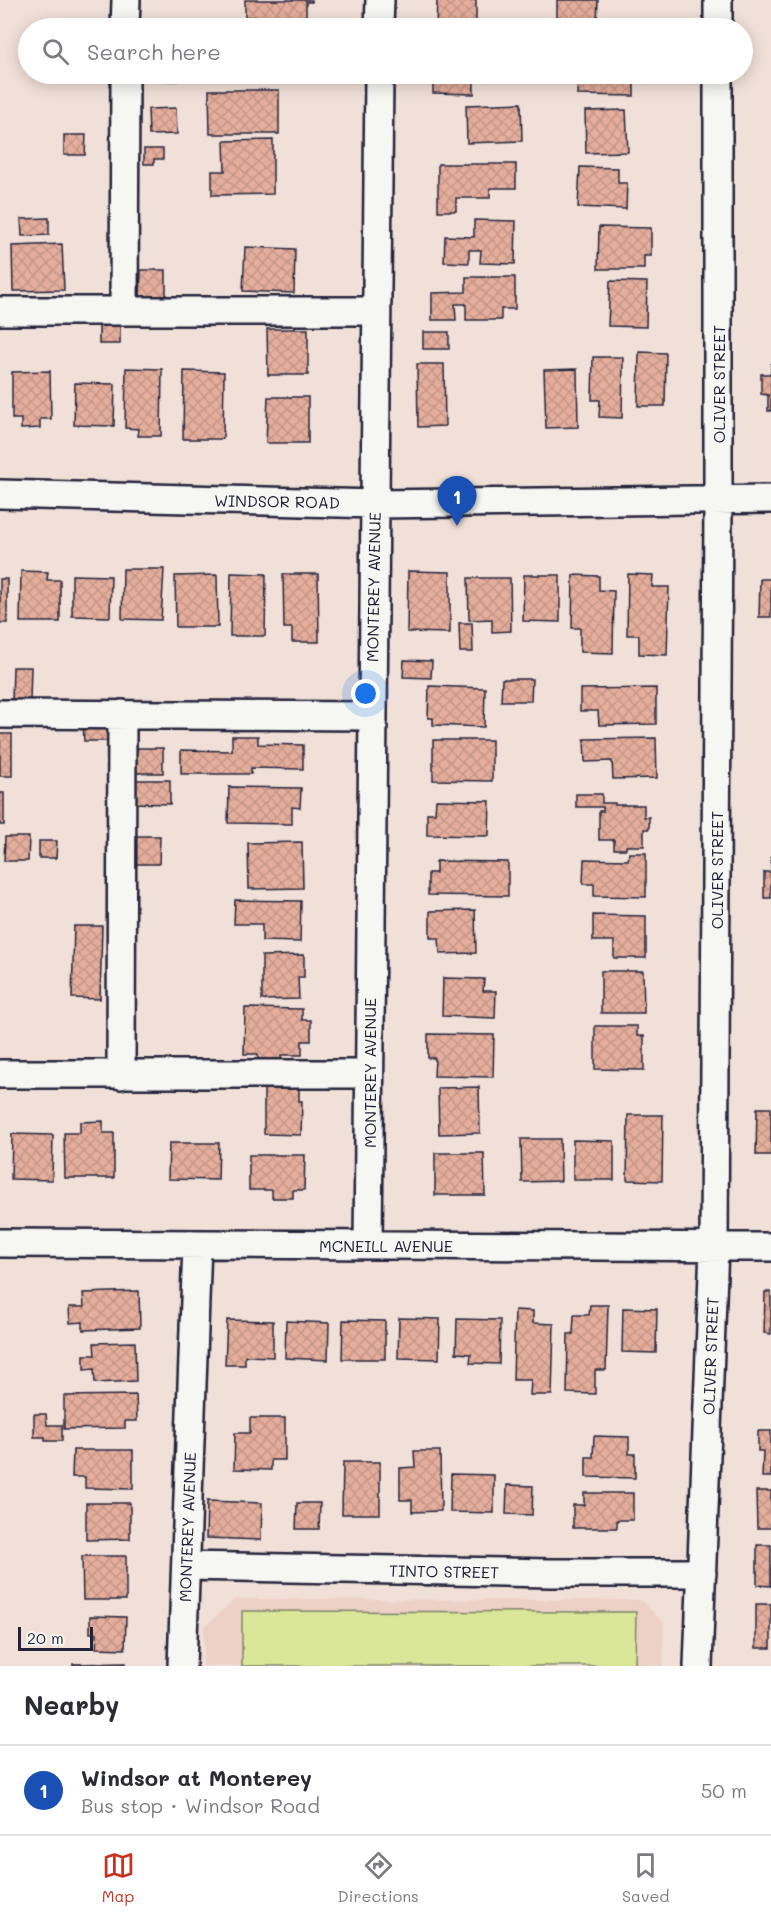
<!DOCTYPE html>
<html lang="en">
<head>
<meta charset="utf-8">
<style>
  :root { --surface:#fff; --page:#f7f7f7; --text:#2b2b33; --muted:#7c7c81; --line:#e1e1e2; --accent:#c8321e }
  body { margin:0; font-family:Mali,sans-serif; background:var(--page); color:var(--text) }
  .scale { position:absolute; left:18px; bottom:15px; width:75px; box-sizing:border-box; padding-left:6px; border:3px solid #22223b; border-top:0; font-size:16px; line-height:21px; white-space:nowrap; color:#22223b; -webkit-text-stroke:4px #f6f6f2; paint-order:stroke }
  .you { position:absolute; left:366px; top:694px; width:21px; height:21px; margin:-15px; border:4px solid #fff; border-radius:50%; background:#1a73e8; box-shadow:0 0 0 9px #1a73e833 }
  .badge { display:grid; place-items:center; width:39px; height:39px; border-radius:50%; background:var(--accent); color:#fff; font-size:20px; font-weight:700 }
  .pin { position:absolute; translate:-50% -50px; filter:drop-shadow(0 2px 3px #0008) }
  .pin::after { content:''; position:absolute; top:32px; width:21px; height:18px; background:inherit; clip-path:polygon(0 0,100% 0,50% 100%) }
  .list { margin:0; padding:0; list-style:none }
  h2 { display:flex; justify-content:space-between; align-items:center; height:78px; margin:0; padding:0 24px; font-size:26px }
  h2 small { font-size:20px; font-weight:400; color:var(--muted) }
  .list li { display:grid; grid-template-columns:39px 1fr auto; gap:18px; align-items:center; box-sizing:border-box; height:90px; padding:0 24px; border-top:2px solid var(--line) }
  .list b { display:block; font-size:22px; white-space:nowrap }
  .list p { margin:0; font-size:20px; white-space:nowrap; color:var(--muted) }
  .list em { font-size:20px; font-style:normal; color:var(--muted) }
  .icon { flex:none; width:33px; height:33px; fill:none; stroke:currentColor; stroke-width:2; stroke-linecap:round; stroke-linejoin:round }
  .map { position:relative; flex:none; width:771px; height:1666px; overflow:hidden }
  .search { position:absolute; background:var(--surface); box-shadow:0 3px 15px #0003; left:18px; right:18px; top:18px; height:66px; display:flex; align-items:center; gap:15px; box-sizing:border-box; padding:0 21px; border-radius:33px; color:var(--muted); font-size:22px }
  .sheet { height:168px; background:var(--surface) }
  nav { display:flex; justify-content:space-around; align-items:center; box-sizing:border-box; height:84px; border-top:2px solid var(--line); background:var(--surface); font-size:16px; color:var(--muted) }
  nav a { display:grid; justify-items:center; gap:3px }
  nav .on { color:var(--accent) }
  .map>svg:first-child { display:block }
  .built { fill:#edd1c6 }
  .pitch { fill:#dae698; stroke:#7e846a; stroke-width:1.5 }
  .building { fill:url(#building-cross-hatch); stroke:#22223b; stroke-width:1.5 }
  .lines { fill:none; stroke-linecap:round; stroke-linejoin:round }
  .minor-casing { stroke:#22223b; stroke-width:32 }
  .minor { stroke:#f6f6f2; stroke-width:27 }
  .labels { text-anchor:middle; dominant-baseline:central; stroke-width:6; stroke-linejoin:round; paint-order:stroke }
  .street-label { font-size:16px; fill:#22223b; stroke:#f6f6f2 }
</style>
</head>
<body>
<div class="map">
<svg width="771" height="1666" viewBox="0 0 771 1666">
  <defs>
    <pattern id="building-cross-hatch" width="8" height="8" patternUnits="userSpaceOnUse" patternTransform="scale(1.5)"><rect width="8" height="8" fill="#e5ae9c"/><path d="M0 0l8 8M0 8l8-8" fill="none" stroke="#c49587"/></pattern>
  </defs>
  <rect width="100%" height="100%" fill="#f1e0d8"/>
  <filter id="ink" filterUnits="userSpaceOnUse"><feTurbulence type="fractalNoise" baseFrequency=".0167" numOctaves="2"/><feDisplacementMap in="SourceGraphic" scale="12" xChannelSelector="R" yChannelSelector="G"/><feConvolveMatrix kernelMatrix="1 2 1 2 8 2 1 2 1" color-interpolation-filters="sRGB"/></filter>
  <g filter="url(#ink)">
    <!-- built -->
    <path class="built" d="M235 1599 641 1600 664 1623 663 1666H203L204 1627Z"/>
    <!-- pitch -->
    <path class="pitch" d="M242 1611 636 1612 635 1666H242Z"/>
    <!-- building -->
    <path class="building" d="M245 0H312V2H306V17H245Z
      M437 0H476V28H436Z
      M557 0H598L597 21 557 20Z
      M69 74H97V79L69 77Z
      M145 74H178V81L145 80Z
      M433 74H474V94L433 93Z
      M578 74H634V96L577 95Z
      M209 90H279V134H210Z
      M521 103 522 141 467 143 466 105Z
      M176 108 177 134 149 135 148 109Z
      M626 110 628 152 586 153 585 111Z
      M64 135H86L85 155H64Z
      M273 140V194L212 195V171H225L224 141Z
      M144 149H163V159H154V164H144Z
      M438 164H516V188H490V198H456V211H438Z
      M580 167 618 168V183H627L626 209 578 207Z
      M49 218V235L22 236 21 219Z
      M474 220 516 221 515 264 480 263 481 250H469V263L444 262 445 236 474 237Z
      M599 227 651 228V256H644V269H598Z
      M62 244 64 290 13 291 12 246Z
      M245 247 295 249 294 293 243 291Z
      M141 270H166V297H140Z
      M466 277H515V309H501V320H466V304H455L456 320H432V293L466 292Z
      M610 281 647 282 646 327 608 326Z
      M120 318V344H99V319Z
      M267 329H308V375H268Z
      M423 332H449V349H423Z
      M639 352 666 353 665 406H638Z
      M593 357H623L622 418 599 417 600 400H592Z
      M771 363V411H768V395L761 394V374H771Z
      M417 364H444L445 426 418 427Z
      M126 368 162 369 161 436H138L139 429 125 428Z
      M577 369 578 427 546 428 544 370Z
      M50 371 51 419H40V428L21 429V419H12V372Z
      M184 371 224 372 223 439H183Z
      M75 383 115 384 114 426 74 425Z
      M268 397H308V443H266Z
      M123 569H164L161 620 122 619Z
      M21 571 48 572 47 580H60V622H20Z
      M408 571 450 572V633L407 632Z
      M231 573 266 574 265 636H230Z
      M283 574H318L319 642H292V628H284Z
      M628 574 653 575 652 587H669L667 655 639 654V635H627Z
      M72 575 111 576 110 617 72 616Z
      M217 575 218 627H176L175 576Z
      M524 575H560V622L523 621Z
      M573 575 599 576V590L614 591 613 653 580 652V628H572Z
      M468 578H510L511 631 492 632V619L469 620Z
      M0 579H7V623H0Z
      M760 579H771V617H759Z
      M459 623H472L473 652H460Z
      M404 660 432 661 431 678 403 677Z
      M13 667H31L30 701 12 700Z
      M502 679H532L531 701H501Z
      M429 686 485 688 484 727 433 725V718H428Z
      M656 688V724L599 725 598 711H580V689Z
      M107 722 108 741H84L83 723Z
      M0 734H12V776H0Z
      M232 736H258V744L303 745V769L251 768V774H181V750L232 751Z
      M656 738 657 778 613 779 612 761 585 762 584 739Z
      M433 740H492V781L433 780Z
      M133 748H163V773H133Z
      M129 780H170V804L129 803Z
      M229 787 301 788 300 808 292 807V824L228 823Z
      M0 793H4V825H0Z
      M576 794H602V803H615V805H644V817H649V829H644V846H626V849H614V840H599V811H603V807H576Z
      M436 800 490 801 489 836 427 835V813H435Z
      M130 836H160L159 864H130Z
      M5 837H29L28 861H4Z
      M39 841H57L56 858H39Z
      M302 842 303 888 249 889 248 843Z
      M629 853H646V897L594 896V884H583L584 859 628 860Z
      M771 857V898H764V872H771Z
      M436 861 508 862V896L428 895V873H436Z
      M235 900 301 901 300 942 262 941V924H234Z
      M475 910 476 953 440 954 439 938H430V911Z
      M593 915 646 916V958H614V941H593Z
      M74 926H102L100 999 72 998Z
      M304 955V977H298L299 999 262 1000V956Z
      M601 971H643L644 1013H601Z
      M443 978 484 979 483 991H496L495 1018 442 1016Z
      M245 1008 302 1009V1020H311V1041H302V1055H281V1067H258V1054H244Z
      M595 1026H637V1036H644V1070L595 1069Z
      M428 1034 494 1035 493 1077 434 1076 435 1058H428Z
      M479 1087 480 1133 439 1134 438 1088Z
      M264 1088H299V1101H302L301 1135 264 1134Z
      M757 1108H771V1155H756Z
      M628 1115H663L662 1181 627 1180Z
      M103 1121V1133H114V1178H65L64 1133H80V1122Z
      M12 1134 53 1135 52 1180 11 1179Z
      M521 1139H560L561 1181 522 1182Z
      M573 1140 614 1141V1180H573Z
      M169 1143H219L218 1180 168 1179Z
      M435 1153H484L485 1195H435Z
      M249 1155H305L304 1190H293V1198H272V1190H249Z
      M139 1291 140 1328 83 1330V1322L70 1323 69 1307H84L83 1293Z
      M765 1292H771V1334L764 1333Z
      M590 1305H608L606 1370H595V1394L567 1393 568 1334H573L574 1315H589Z
      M623 1308 657 1309 656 1353 622 1352Z
      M515 1310 533 1311V1323L554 1324 552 1395H530L531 1380H513Z
      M399 1318 440 1319 439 1359 398 1358Z
      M457 1319 500 1320 499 1364 470 1363 471 1354 456 1353Z
      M227 1320 273 1321V1357L245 1356V1365H225Z
      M343 1320 385 1321V1359H342Z
      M286 1321 329 1323 328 1360 285 1358Z
      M135 1342 136 1381 95 1383 94 1369 84 1370V1355H95L94 1343Z
      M136 1395 137 1421H125V1428L64 1429V1396Z
      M34 1414H46L47 1425H62V1441H45V1437H34Z
      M250 1418H285V1460H271V1470L234 1469 235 1433H250Z
      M758 1431H771V1477H762L763 1451H758Z
      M594 1436 629 1437V1454H635V1478L586 1477V1457H593Z
      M73 1450H133V1489L85 1488V1477H72Z
      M414 1451H440L441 1511 412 1512V1500H400V1468L415 1467Z
      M343 1462H380V1514H342Z
      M451 1474 494 1475V1513L450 1512Z
      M507 1485 533 1486 532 1515 506 1514Z
      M756 1491H771V1528H757Z
      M584 1493H633V1520H617V1528H573V1505H584Z
      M207 1501 262 1503 261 1540 206 1538Z
      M86 1503H130V1539L86 1540Z
      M297 1503H320L319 1529H296Z
      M757 1545H771V1586L757 1585Z
      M82 1556H126V1600H83Z
      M756 1604H771V1648H756Z
      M90 1616 126 1617 125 1649 96 1648 97 1633H90Z
      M126 1663V1666H73V1664Z"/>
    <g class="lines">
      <defs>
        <path id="minor" d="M125 28 126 0
          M379 28 380 0
          M718 28V0
          M0 311H376
          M124 311 125 74
          M0 494 375 504 771 499
          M0 714 370 716
          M0 1074H369
          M121 1075 122 714
          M0 1243 771 1247
          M368 1245C370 854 375 464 379 74
          M186 1566 550 1573H702
          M182 1666 197 1244
          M698 1666 714 1247 718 499V74"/>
      </defs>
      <!-- minor casing -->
      <use href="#minor" class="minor-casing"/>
      <!-- minor -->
      <use href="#minor" class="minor"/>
    </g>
  </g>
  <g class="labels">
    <!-- street labels -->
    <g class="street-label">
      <text transform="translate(718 384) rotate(-90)">OLIVER STREET</text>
      <text transform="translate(277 501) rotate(1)">WINDSOR ROAD</text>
      <text transform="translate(373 587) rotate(-89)">MONTEREY AVENUE</text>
      <text transform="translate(716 870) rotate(-90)">OLIVER STREET</text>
      <text transform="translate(369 1073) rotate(-90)">MONTEREY AVENUE</text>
      <text x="386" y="1245">MCNEILL AVENUE</text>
      <text transform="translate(710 1356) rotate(-88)">OLIVER STREET</text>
      <text transform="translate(187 1527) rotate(-88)">MONTEREY AVENUE</text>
      <text transform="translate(444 1571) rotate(1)">TINTO STREET</text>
    </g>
  </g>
</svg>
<div class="scale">20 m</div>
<div class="you"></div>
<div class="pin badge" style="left:457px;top:526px;background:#1a4fb4">1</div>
<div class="search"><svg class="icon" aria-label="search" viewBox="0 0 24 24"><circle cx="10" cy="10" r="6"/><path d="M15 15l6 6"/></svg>Search here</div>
</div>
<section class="sheet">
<h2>Nearby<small></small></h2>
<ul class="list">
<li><span class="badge" style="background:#1a4fb4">1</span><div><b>Windsor at Monterey</b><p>Bus stop · Windsor Road</p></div><em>50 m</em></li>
</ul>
</section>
<nav>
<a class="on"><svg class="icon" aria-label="map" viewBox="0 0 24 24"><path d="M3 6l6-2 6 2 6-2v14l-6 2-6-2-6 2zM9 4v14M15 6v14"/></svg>Map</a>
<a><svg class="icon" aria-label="directions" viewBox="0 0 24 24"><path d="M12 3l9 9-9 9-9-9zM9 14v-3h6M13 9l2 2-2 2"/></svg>Directions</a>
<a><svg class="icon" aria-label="saved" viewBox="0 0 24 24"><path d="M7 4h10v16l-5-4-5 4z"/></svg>Saved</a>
</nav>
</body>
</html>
